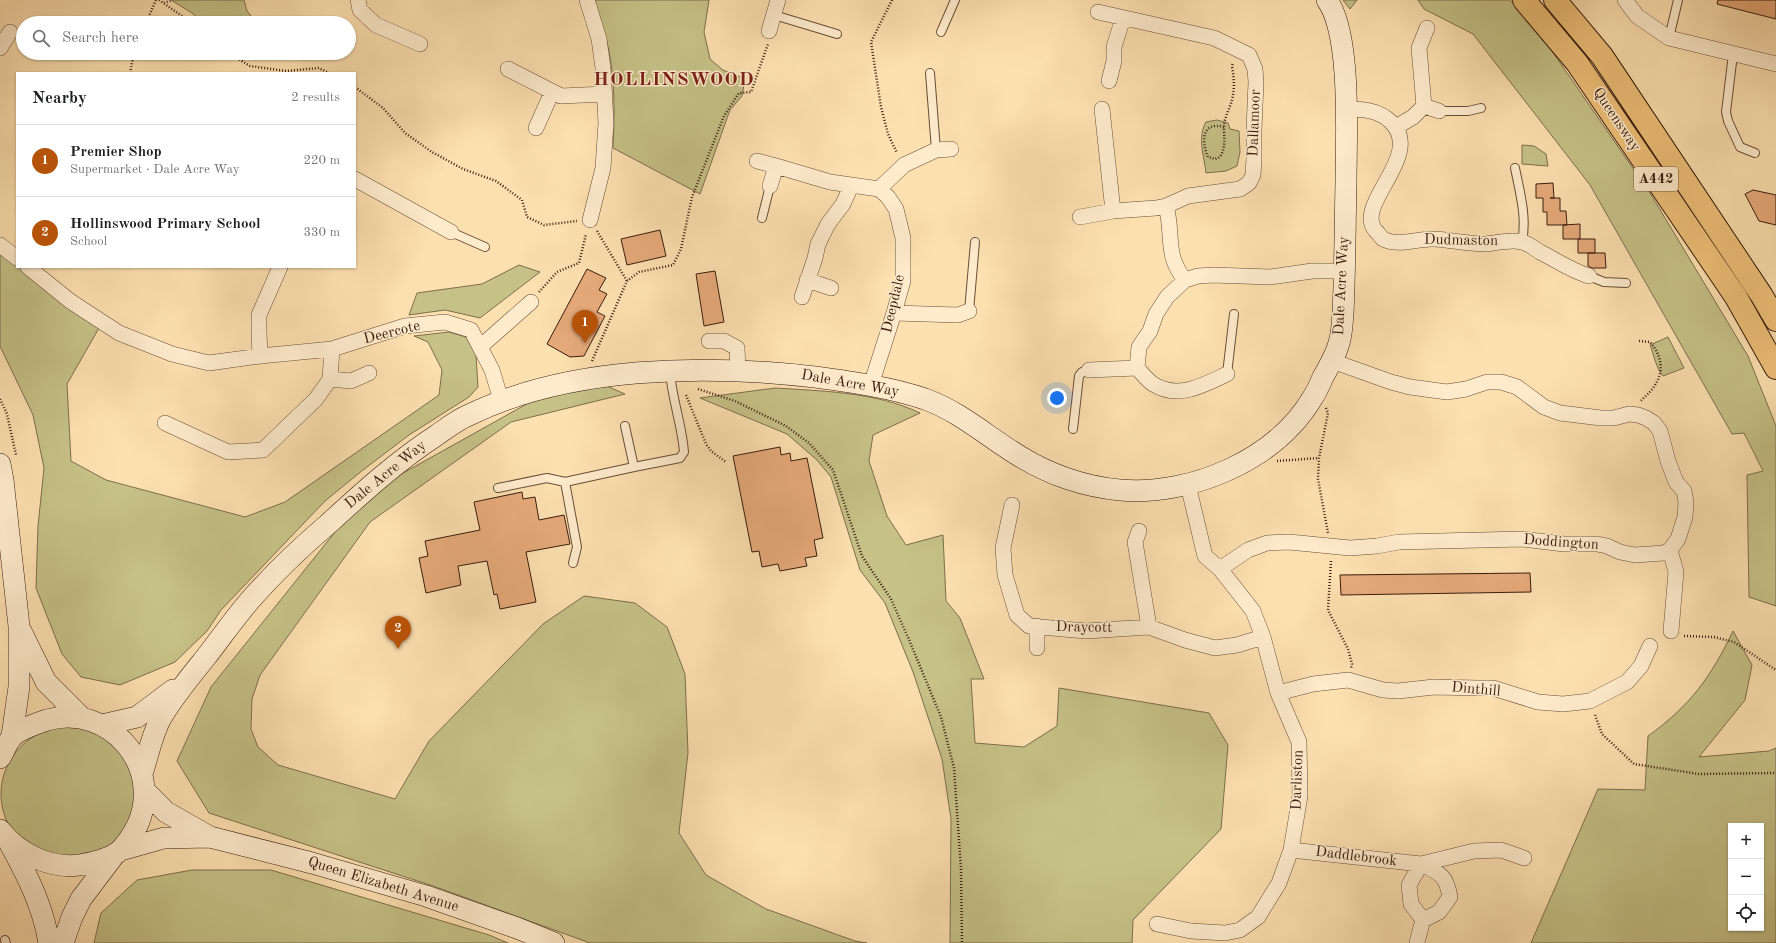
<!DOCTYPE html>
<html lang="en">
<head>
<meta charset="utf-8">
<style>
  :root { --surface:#fff; --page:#f2f2f2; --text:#202124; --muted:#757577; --line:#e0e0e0; --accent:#b45309 }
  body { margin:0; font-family:"Old Standard TT",serif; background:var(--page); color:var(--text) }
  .controls { position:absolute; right:12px; bottom:12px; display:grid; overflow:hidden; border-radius:0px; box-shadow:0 1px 3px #0004 }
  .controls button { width:36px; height:36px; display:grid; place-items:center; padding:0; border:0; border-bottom:1px solid var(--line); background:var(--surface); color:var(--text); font:20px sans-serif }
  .you { position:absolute; left:1057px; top:398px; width:14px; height:14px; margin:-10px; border:3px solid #fff; border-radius:50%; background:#1a73e8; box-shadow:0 0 0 6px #1a73e833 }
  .badge { display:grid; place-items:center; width:26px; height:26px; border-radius:50%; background:var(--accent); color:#fff; font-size:13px; font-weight:700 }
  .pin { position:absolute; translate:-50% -33px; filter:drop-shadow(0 1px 2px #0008) }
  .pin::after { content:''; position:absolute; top:21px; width:14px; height:12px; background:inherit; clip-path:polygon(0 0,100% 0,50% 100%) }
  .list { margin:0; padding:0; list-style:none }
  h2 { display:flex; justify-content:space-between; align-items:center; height:52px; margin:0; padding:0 16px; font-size:17px }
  h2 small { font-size:13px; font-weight:400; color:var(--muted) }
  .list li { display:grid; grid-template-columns:26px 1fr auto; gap:12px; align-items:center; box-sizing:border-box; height:72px; padding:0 16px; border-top:1px solid var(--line) }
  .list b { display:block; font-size:15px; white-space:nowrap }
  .list p { margin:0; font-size:13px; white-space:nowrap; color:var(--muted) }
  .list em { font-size:13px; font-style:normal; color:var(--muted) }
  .icon { flex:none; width:22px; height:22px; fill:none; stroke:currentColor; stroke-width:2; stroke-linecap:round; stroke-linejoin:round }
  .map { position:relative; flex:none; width:1776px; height:943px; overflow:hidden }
  .search { position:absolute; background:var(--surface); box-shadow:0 1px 3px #0004; left:16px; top:16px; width:340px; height:44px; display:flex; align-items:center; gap:10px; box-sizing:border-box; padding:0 14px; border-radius:22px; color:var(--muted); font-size:15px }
  .panel { position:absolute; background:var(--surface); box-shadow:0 1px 3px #0004; left:16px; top:72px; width:340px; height:196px; border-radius:0px }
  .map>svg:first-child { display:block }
  .green { fill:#c5c187; stroke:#7e6e4a; fill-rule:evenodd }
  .building { fill:#e7aa7a; stroke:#381c0e }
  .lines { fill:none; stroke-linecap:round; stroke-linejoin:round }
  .lane-casing { stroke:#694d36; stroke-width:10 }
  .street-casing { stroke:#694d36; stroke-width:16 }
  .secondary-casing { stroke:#381c0e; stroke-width:22 }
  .highway-casing { stroke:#381c0e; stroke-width:24 }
  .path { stroke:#381c0e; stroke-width:2.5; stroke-dasharray:1 2; stroke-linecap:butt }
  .lane { stroke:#feebcc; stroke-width:8 }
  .street { stroke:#feebcc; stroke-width:15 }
  .secondary { stroke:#feebcc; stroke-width:21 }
  .highway { stroke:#eec078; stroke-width:22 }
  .labels { text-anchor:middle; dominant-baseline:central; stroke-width:3; stroke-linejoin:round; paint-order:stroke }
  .shield { fill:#feebcc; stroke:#735a47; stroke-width:1 }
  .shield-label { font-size:14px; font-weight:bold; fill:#381c0e }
  .street-label { font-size:15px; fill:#381c0e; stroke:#feebcc }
  .district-label { font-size:19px; font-weight:bold; letter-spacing:1px; fill:#7a1f14; stroke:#feebcc }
</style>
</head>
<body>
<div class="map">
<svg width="1776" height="943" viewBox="0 0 1776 943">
  <rect width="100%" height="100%" fill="#fde0b0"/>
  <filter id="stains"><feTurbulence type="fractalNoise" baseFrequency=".005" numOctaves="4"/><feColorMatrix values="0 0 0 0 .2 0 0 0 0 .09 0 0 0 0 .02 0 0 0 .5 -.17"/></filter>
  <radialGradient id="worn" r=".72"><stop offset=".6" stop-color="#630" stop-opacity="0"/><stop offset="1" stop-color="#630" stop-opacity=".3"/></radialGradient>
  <!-- green -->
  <path class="green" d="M171 0H244L247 11 257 23H203L192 13Z
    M592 0H709L704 32 710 59 723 70 745 79 742 96 730 110 700 194 613 148C615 113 615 72 606 38 602 25 596 12 592 0Z
    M1343 0H1357L1350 9Z
    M1418 0H1510L1545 41 1650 193 1748 356 1776 426V606L1749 597 1747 475 1763 471 1744 433 1732 434 1590 185 1473 34 1424 9Z
    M1217 120 1228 123 1230 129 1239 131 1240 152 1237 166 1226 171 1206 173C1204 155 1197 138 1206 122Z
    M1522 145 1534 146 1546 154 1548 166 1522 164Z
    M0 251 17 264V267H21L99 328 67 384 71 461 106 480 245 517 285 502 439 395 442 370 428 342 414 336 449 332 466 337 476 355 478 387 469 397 409 435 363 470 325 501 221 610 207 631 175 662 120 685 81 677 62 654 36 588 38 526 44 468 33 415 0 346Z
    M519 265 540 272 480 318 445 310 409 315 417 293 482 284Z
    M1668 337 1684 368 1663 376C1656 368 1654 355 1650 345Z
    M602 384 625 394 511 422 370 522 260 675 252 699 251 729 258 747 278 765 395 799 429 741 543 624 584 596 635 603 667 627 685 674 688 753 679 833 706 875 766 909 855 941 867 943H590L433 886 209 813 177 761 211 687 339 527 396 477 541 396Z
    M775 388C823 391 876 392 920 413L873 435 869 461 887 516 906 545 943 535 946 601 960 618 984 679H971L975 743 1024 747 1057 726 1059 688 1209 713 1228 745 1221 829 1133 920 1132 943H950L951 819 942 759 913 672 885 603 860 570 831 477 817 460 787 434 700 398Z
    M1733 631 1752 665 1745 700 1699 757 1769 751 1776 748V943H1531L1598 789 1645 790 1648 736C1690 706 1711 677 1733 631ZM1731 826H1761V928H1731Z
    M1 794a67 67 0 1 1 134 0a67 67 0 1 1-134 0Z
    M192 870H271L489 935 508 943H94L101 913 137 880Z"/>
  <!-- building -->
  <path class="building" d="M1718 0H1776V19L1717 4Z
    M1553 183 1554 198H1550H1560V211H1566L1567 225H1547V212H1543V198H1536V184Z
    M1753 190 1776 195V225L1759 221 1745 194Z
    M1580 224V239H1563V225Z
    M660 230 666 256 627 265 621 239Z
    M1578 239H1595V253H1578Z
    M1588 253H1605L1606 268H1592L1588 266Z
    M587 269 606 278 599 290 607 294 597 312 605 316 584 356 570 357 547 344Z
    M715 271 724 322 704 326 696 274Z
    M780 447 781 455 790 453 791 461 807 458 823 538 814 540 817 556 805 558 807 566 780 571 778 564 762 567 759 551 752 552 733 456Z
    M522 492 523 499 535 497 539 520 564 515 570 544 526 552 536 602 500 609 497 594 494 595 487 561 458 566 461 585 426 593 419 558 428 556 425 541 480 530 474 502Z
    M1530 573 1531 592 1341 595 1340 575Z"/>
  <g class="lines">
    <defs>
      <path id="lane" d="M774 15 837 34
        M941 32 955 0
        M1669 38 1678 0
        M1733 54 1726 112 1728 121 1740 147 1755 153
        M930 73 936 150
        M1439 111H1468L1481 108
        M1515 168C1520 193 1527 217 1522 242
        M762 218 770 186
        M451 232 485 247
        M1589 276 1604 282 1626 283
        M969 311 975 242
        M1227 374 1234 314
        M625 426 634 467 680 458 684 452C682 425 672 399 670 372
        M1073 429 1079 376 1082 372 1089 370
        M565 482 577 547 573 563
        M498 488 547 478 565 482 634 467
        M5 940 6 943"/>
      <path id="street" d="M358 0 360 10 376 25 420 44
        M587 0 599 39 603 68 606 123 603 168 590 220
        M1625 0 1637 16 1669 38 1776 64
        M1098 12 1214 38 1249 55 1255 69 1256 82 1254 129V158L1253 175 1249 183 1240 189 1188 196 1166 206C1174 235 1164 254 1185 280
        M769 31 778 0
        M0 48 10 32
        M508 69 561 96 605 94
        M1109 81 1114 61V47L1123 18
        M1424 106 1439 111
        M1102 109 1113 211
        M1346 109C1363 109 1379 110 1391 122 1425 155 1354 204 1375 230 1378 233 1381 237 1383 239 1398 247 1419 238 1434 239 1451 240 1469 244 1486 244 1497 243 1511 239 1522 242 1528 243 1535 249 1540 252 1558 261 1570 270 1589 276
        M1396 127 1413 117 1424 106 1419 48 1427 28
        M536 128 552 92
        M757 161 776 166 770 186
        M776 166 830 182 879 189 888 197 896 209 903 238V281L894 313 871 385
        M355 179 451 232
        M879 189 904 165 936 150 951 149
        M1080 217 1113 211 1156 208 1166 206
        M0 245 17 258
        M28 267 70 301 119 333 172 354 209 363 260 356 332 349 405 326 445 322 471 330 492 370 501 400
        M807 280 831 288
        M802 297 815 258 818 244 828 224 843 204 851 186
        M894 313 958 315 969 311
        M709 341H724L737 348 738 370
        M480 347 531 302
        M260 356 259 332V315L280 267
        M1089 370 1137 368
        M1227 374C1204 385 1178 400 1153 384 1147 380 1142 373 1137 368L1139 347 1150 331 1156 314 1167 297 1185 280 1198 276 1213 275 1270 277 1312 271H1345
        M330 379 351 381 369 373
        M165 423 228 452 263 450 316 399 330 379 332 349
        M1012 505 1003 548 1005 575 1017 615 1029 626 1086 631 1149 627 1185 640 1215 648 1237 645 1263 637
        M1139 531 1135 542 1149 627
        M1670 550 1676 572 1671 631
        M1220 569 1248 550 1267 543 1289 542 1350 548 1377 546 1399 542 1522 539 1564 544H1597L1607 546 1620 552 1635 555 1664 553 1670 550 1678 539 1685 517 1686 502 1684 491 1676 482 1668 461 1660 431 1654 423 1646 418 1638 415 1629 414 1614 418H1601L1560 413 1544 407 1517 387 1501 382H1487L1466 389 1447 392 1410 387 1391 382 1332 361
        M1037 648V626
        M1278 693 1313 684 1348 680 1383 690 1398 691 1434 687 1478 688H1493L1538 702 1563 704 1590 701 1627 682 1641 666 1650 646
        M1291 850 1421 864 1474 851 1501 850 1524 858
        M1421 864C1441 874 1446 875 1450 897L1439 912 1423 920 1411 904 1409 885Z
        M1157 924 1191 931 1225 933 1240 930 1258 917 1279 883 1291 850 1300 796 1299 742 1278 693 1263 637 1253 611 1220 569 1205 556 1188 485
        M1417 942 1423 920"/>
      <path id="secondary" d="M0 464 3 480 19 626V687L12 736
        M21 631 46 682 82 718
        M102 725 137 717 173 690
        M0 758C4 752 7 742 12 737 18 730 38 723 47 720 109 703 163 765 138 824 133 834 126 846 117 853 106 860 91 863 79 865 49 869 18 853 0 830
        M142 774C148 756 152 734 161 718 174 696 190 677 206 657 221 638 235 617 252 598 275 572 300 548 327 525 362 493 397 461 437 435 447 428 457 420 469 415 569 366 705 364 815 377 852 382 889 387 925 399 961 412 989 438 1021 457 1050 475 1086 487 1120 490 1191 496 1276 460 1313 397 1317 391 1320 384 1323 377 1329 366 1336 355 1339 343 1342 334 1342 323 1343 314 1345 270 1345 226 1346 183 1346 138 1352 35 1327 0
        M145 791 166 812 210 837 312 863 426 896 517 928 554 943
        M9 842C27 875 43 906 49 943
        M121 850 164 838 209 837
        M63 943 72 917 81 899 115 854"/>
      <path id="highway" d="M1524 0 1577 63 1736 297 1776 368
        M1555 0 1602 56 1762 296 1776 320"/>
    </defs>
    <!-- lane casing -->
    <use href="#lane" class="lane-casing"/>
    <!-- street casing -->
    <use href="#street" class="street-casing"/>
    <!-- secondary casing -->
    <use href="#secondary" class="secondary-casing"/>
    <!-- highway casing -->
    <use href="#highway" class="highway-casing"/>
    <!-- path -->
    <path class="path" d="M159 0 192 23
      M892 0 871 42 881 107 888 134 897 153
      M164 3 172 0
      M146 23 156 0
      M229 53 250 66 286 71 319 68 329 73
      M130 73 134 53
      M355 87 383 108 405 133 432 152 463 169 496 181 522 200 527 217 544 225 577 221
      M1224 127C1202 121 1201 141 1208 157L1215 159 1220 157C1226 147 1224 138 1224 127 1224 118 1230 108 1232 100 1235 88 1234 78 1232 66L1233 63
      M597 231 627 281
      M539 292 557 272 579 263 586 234
      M1639 341 1650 342C1662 356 1665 372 1653 388 1650 393 1644 397 1640 402
      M592 361 627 281 639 272 673 265 681 249 692 197 724 116 739 93 751 92 768 44
      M698 389 735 401 786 426 809 443 833 470 862 556 891 599 910 642 941 717 954 768 961 869 962 943
      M686 395 706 444 711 451 726 462
      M0 399 7 414 16 455
      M1326 408 1328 413 1319 458 1318 479 1328 533
      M1277 461 1319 458
      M1331 561 1328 610 1348 649 1352 664 1351 668
      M1684 636 1714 637 1734 642 1776 670
      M1595 715 1602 734 1634 764 1699 774 1776 773"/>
    <!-- lane -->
    <use href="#lane" class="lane"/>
    <!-- street -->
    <use href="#street" class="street"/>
    <!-- secondary -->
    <use href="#secondary" class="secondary"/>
    <!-- highway -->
    <use href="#highway" class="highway"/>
  </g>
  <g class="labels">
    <!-- shield labels -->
    <rect class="shield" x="1634" y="167" width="44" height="24" rx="3"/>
    <g class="shield-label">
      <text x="1656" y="179">A442</text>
    </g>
    <!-- street labels -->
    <g class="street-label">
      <text transform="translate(1616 120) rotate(56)">Queensway</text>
      <text transform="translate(1255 123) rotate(-88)">Dallamoor</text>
      <text transform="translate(1461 241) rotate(1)">Dudmaston</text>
      <text transform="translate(1342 286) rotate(-87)">Dale Acre Way</text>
      <text transform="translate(894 304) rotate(-77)">Deepdale</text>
      <text transform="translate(392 333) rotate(-14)">Deercote</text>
      <text transform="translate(850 384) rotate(10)">Dale Acre Way</text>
      <text transform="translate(386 475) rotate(-39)">Dale Acre Way</text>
      <text transform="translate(1561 543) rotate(4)">Doddington</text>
      <text transform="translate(1084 628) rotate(1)">Draycott</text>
      <text transform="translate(1476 690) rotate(5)">Dinthill</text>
      <text transform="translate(1298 780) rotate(-88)">Darliston</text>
      <text transform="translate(1356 857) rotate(7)">Daddlebrook</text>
      <text transform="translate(383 885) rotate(17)">Queen Elizabeth Avenue</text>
    </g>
    <!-- district labels -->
    <g class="district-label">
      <text x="674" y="80">HOLLINSWOOD</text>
    </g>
  </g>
  <rect width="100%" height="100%" filter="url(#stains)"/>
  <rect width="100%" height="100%" fill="url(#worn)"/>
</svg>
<div class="controls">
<button>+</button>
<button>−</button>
<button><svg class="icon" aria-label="locate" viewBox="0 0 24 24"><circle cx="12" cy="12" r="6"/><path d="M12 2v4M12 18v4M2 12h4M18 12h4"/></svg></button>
</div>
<div class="you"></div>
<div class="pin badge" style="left:585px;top:343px">1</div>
<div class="pin badge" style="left:398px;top:649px">2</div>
<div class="search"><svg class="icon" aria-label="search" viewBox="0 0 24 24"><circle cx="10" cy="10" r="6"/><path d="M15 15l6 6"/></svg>Search here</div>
<section class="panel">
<h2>Nearby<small>2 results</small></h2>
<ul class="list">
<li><span class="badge">1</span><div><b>Premier Shop</b><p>Supermarket · Dale Acre Way</p></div><em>220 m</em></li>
<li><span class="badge">2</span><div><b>Hollinswood Primary School</b><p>School</p></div><em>330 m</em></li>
</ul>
</section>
</div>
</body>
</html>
